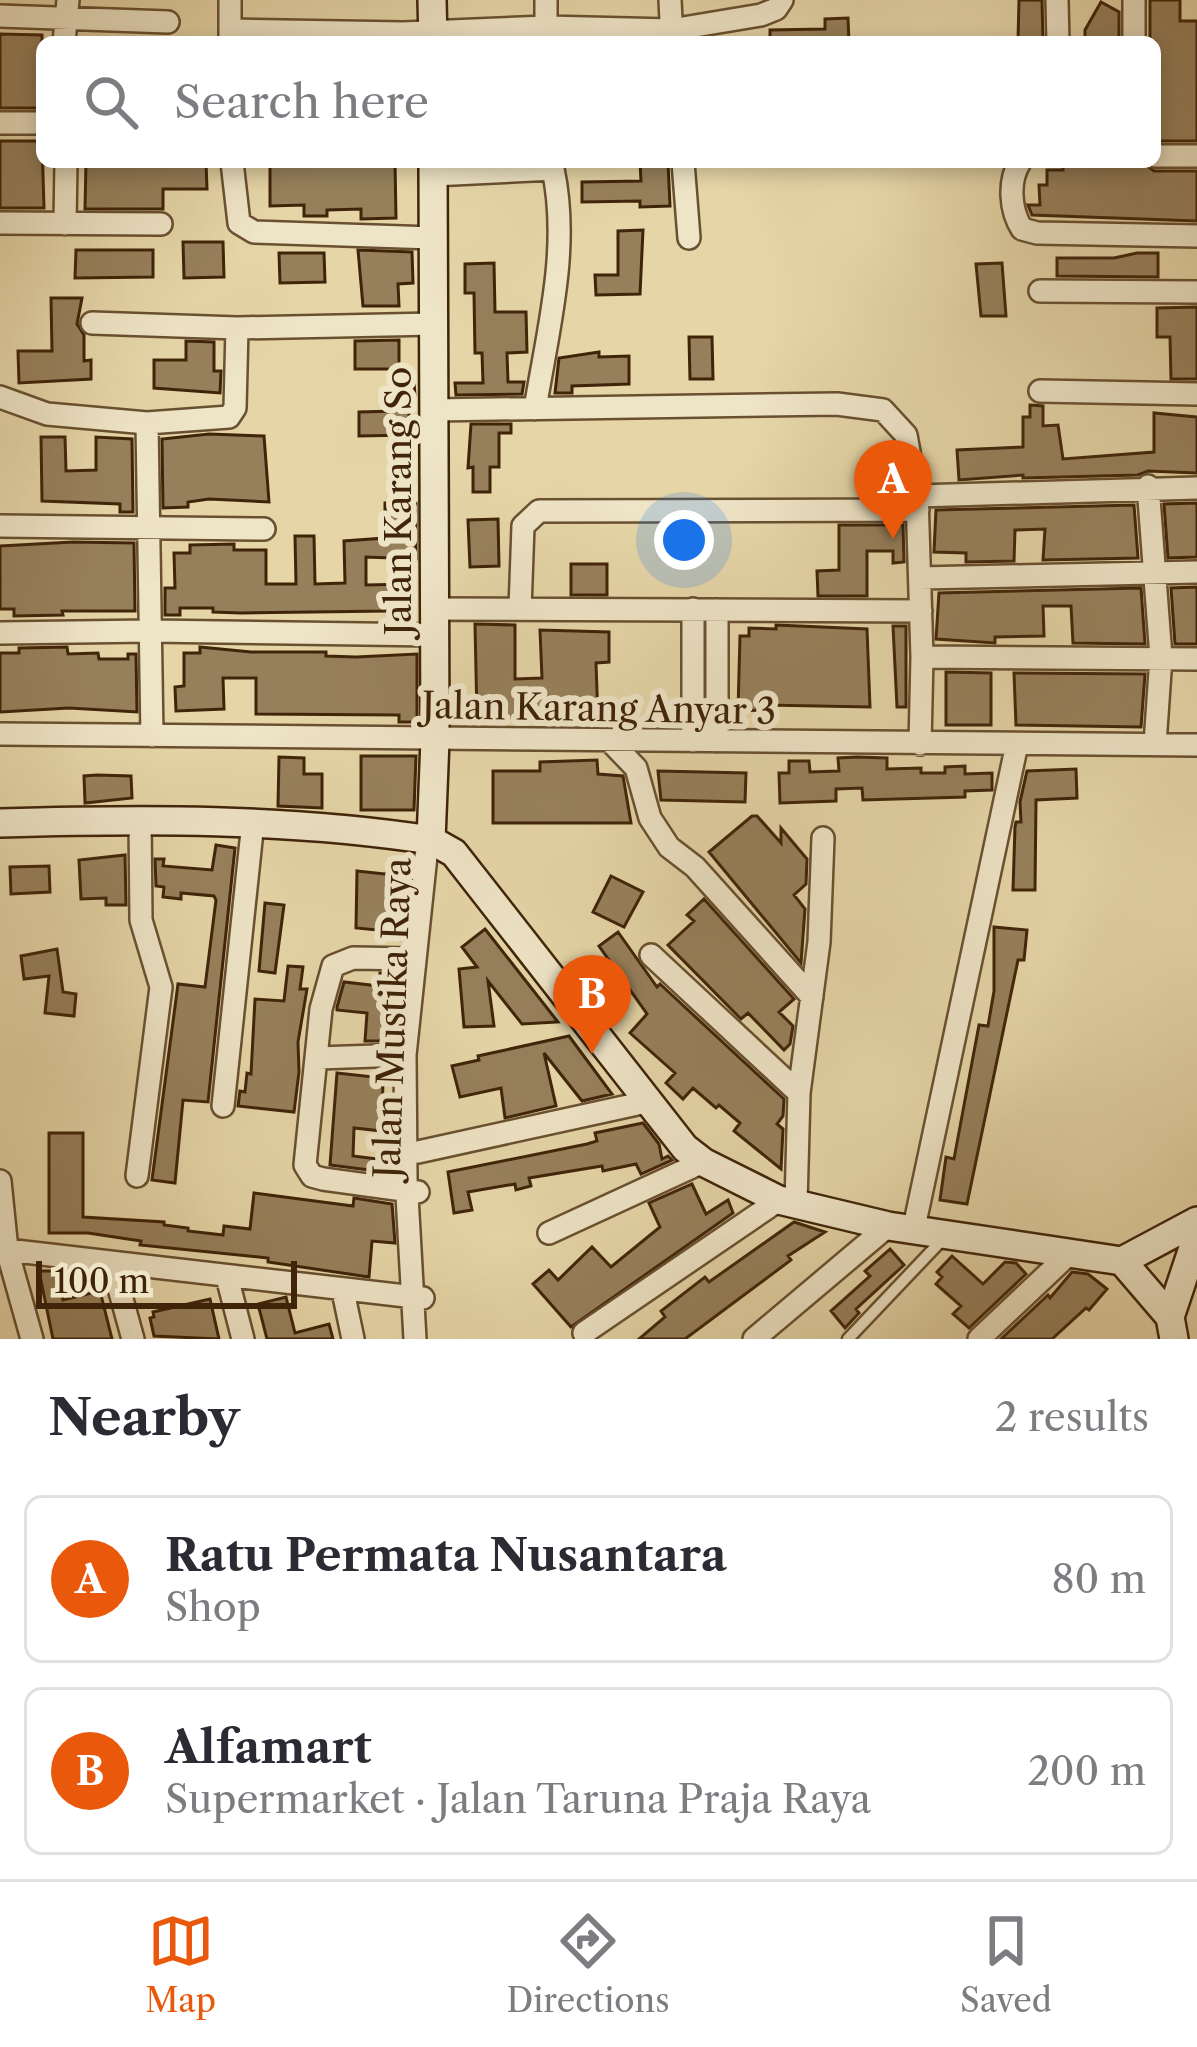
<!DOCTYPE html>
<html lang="en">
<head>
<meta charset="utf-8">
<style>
  :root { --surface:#fff; --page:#f7f7f7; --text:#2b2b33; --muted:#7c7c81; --line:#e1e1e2; --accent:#ea580c }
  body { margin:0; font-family:"Libre Caslon Text",serif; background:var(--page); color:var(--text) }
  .scale { position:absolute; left:36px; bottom:30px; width:261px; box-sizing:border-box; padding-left:12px; border:6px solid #402409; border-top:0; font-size:33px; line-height:42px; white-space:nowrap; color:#402409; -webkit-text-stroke:9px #eee4c6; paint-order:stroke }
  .you { position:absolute; left:684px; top:540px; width:42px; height:42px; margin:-30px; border:9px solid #fff; border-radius:50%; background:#1a73e8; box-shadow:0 0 0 18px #1a73e833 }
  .badge { display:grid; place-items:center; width:78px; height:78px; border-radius:50%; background:var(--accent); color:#fff; font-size:39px; font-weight:700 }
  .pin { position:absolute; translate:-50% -99px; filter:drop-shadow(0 3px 6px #0008) }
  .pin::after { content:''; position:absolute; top:63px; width:42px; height:36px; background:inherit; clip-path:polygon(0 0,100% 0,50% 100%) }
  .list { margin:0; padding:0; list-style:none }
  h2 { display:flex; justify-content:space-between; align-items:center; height:156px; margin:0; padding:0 48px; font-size:51px }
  h2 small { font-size:39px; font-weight:400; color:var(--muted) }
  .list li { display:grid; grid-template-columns:78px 1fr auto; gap:36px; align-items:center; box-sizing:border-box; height:168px; margin:0 24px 24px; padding:0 24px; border:3px solid var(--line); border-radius:18px }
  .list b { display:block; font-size:45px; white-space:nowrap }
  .list p { margin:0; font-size:39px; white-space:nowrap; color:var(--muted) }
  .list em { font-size:39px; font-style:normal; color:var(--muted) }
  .icon { flex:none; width:66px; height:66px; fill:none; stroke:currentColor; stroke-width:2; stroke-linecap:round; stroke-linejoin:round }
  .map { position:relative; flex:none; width:1197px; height:1339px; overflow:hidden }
  .search { position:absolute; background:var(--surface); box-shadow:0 6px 18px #0003; left:36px; right:36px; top:36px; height:132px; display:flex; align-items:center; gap:30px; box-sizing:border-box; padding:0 42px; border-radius:18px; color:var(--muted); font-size:45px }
  .sheet { height:540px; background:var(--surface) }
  nav { display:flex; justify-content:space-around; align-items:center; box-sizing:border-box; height:168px; border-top:3px solid var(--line); background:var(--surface); font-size:33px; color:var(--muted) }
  nav a { display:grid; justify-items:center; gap:6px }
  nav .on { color:var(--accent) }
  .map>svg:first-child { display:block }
  .building { fill:#96805b; stroke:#402409; stroke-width:3 }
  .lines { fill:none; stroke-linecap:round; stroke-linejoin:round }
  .lane-casing { stroke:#695030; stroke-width:15 }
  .street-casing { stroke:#695030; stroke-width:26 }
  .secondary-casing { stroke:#402409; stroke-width:32 }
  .lane { stroke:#eee4c6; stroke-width:10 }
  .street { stroke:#eee4c6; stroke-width:21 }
  .secondary { stroke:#eee4c6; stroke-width:27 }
  .labels { text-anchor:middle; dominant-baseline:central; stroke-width:12; stroke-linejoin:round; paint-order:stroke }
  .street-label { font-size:36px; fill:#402409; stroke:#eee4c6 }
</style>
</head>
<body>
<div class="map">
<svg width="1197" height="1339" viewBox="0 0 1197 1339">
  <rect width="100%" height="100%" fill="#e5d5a7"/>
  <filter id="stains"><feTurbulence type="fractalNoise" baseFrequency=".00167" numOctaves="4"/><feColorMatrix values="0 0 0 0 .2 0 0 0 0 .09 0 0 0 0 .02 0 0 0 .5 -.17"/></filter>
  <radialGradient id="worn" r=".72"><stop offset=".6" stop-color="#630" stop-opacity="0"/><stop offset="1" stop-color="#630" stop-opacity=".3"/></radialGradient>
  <!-- building -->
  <path class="building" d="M1019 0H1042L1043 41H1018Z
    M1150 0H1180V21H1197V141H1155V42H1150Z
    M1101 2 1119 12V38L1117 42H1085V30Z
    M848 18 849 42H770V30L825 29V19Z
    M0 34 42 35V108H0Z
    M0 141H42L44 208H0Z
    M86 162H206L207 189H163V209H85Z
    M270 162H395L396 218 361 219V209L327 210V216H304V205L270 206Z
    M640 162H668L670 206 640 207V201L582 202V182L641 181Z
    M1142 162 1154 171H1197V221L1032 215 1028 205H1040L1039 185H1047V170H1063V166Z
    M643 230 640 294 596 295 595 275H618V231Z
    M183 242H223L224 277 184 278Z
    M76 250H153V277L75 278Z
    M358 250 412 252 413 283 398 284 399 306H363Z
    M279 253H324L325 282 280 283Z
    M1137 253H1158V277L1057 276V258H1114Z
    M494 263 495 312H526L527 352 507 353 508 382H524L522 394 456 395 455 383H483L482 353H475L474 293H465V264Z
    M1002 263 1006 316H981L976 264Z
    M51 298H82L77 324 84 335V361L91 360V379L19 383 18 351H52Z
    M1197 307V379H1171L1170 337H1157V308Z
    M689 337H712L713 379H690Z
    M399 340V369H355V341Z
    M186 341 214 342V371H221L220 393 154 388V360H186Z
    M599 352V357L629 356V384L572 386V393H555L559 358Z
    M395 382H414L415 396H409V435L359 436V412L396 411Z
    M1030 405 1043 406V426L1058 425 1063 459 1154 452V413L1197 417V473L1148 471 1138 475 1023 478V475L959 480 957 450 1023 447V417H1030Z
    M471 424H511V433H499V467H490V492H473V467L468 468Z
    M209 434 264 436 269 502 209 499 188 502V507L163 508 162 439Z
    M41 437H65L66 471 96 470V437L132 439 133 512H120V504L42 501Z
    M385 503H416V559L366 557V585L411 584V599L388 601V611L241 613 213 612V608H180V615H165V588H175L174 553H190V545L234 544V550H266V584H296L295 536H314L315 584 345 583 344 541 385 538Z
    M1197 503V557L1168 558 1164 504Z
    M1134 505 1138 558 1043 560 1045 529 1015 530 1014 561 966 562V553L934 552 936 510Z
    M498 519 499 566 470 567 468 520Z
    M839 525H903L904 562 893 563V551H867V596H818L817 571 839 570Z
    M73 542 134 543 135 611H62L63 615 14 616V609H0V546Z
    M571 564H607V595H571Z
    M1197 587V644H1175L1171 588Z
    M1141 588 1145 644 1073 643 1071 606H1043L1044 636 995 637V643L936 639 939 593Z
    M475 624 515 625V679L542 678 540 630 609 632V662L596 663 598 719 477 718Z
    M776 625 867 629 870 707 765 705 766 710 738 711 740 636H749V628L776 629Z
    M893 626H906V707H897Z
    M67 647 68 654 98 653 99 659H128V654H136L137 712 69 708 0 712V653H19V648Z
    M200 647 251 652H326V656L356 657 417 654V722H399V715L256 714V678H223L224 709 176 711 175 687 184 686V653H200Z
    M946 672 991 673V725H946Z
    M1014 673 1145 674 1141 727 1016 725Z
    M361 756H416L414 810H361Z
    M279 757 304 758V774H322V808L278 806Z
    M857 757 887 758V769L921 768V773H945V767L965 766V774L992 773V790L965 791V797L863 800 862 788 836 789V801L780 803 779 773H789V761H809L810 772 839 771 838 758Z
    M597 760 598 774 623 776 631 823H493V771H540V762Z
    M1076 769 1077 798 1036 800 1035 890H1013L1015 827 1016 822H1021L1020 802 1027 771Z
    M658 771 746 773 745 802 661 800Z
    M97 775 131 776 132 798 85 803 84 776Z
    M752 816H757L781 843V828L807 859 806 884 794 895 805 909 801 963 709 852Z
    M216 845 235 848 208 1102 183 1100 175 1183 152 1180 178 984 205 987 216 900 214 896 181 893V899L163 897 164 887 156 886 155 859H164L163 866 212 870Z
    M125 855 126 905H106V898L81 899 79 860Z
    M49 866 50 892 11 894 10 867Z
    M357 871 404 876 400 913 405 914 402 940 377 937 378 930 356 928Z
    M611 876 643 892 624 927 593 912Z
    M704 899 794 999 779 1012 793 1026 790 1044 784 1050 748 1013 741 1019 668 945 694 921 687 915Z
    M265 903 284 905 275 973 259 971Z
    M994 927 1027 930 1024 960H1018L967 1204 940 1200 946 1157 954 1159 979 1025 988 1026 994 991Z
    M485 929 558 1022 522 1024 488 981 494 1026 464 1027 459 969 477 967 462 947Z
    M618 932 657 987 660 984 784 1099 783 1116 777 1124 783 1129 781 1169 734 1131 740 1123 719 1105 716 1108 693 1088 683 1099 666 1083 675 1073 630 1033 647 1014 599 946Z
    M57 949 63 992 76 994 74 1016 45 1013 49 976 24 979 21 956Z
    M288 966 303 967 300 989H307L298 1042 299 1072 294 1112 238 1106 240 1091 245 1092 247 1073 251 1074 255 999 284 1001Z
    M380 973 398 974 394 1020H387L385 1041H365L367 1013 337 1010V1007L344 982 379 986Z
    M569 1036 612 1094 582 1101 544 1053 556 1106 505 1118 501 1088 460 1097 452 1066 479 1060 478 1056Z
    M337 1073 383 1078 382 1131 354 1128 353 1156 386 1160 385 1172 330 1165Z
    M643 1123 659 1144 662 1159 668 1156 672 1160 641 1174 636 1164 603 1171 602 1166 529 1178 531 1186 516 1190 515 1184 468 1192 472 1210 454 1213 448 1172 587 1144 597 1141 595 1133Z
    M49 1133H83V1217L164 1222V1225L188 1228V1231L223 1235 224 1226 250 1229 254 1193 353 1206 354 1198 392 1204 395 1243 372 1241 369 1277 268 1262V1258L140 1245 141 1241 88 1233H49Z
    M692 1184 706 1214 728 1200 733 1213 571 1327 533 1284 549 1270 558 1280 592 1247 611 1267 660 1227 649 1203Z
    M794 1222 825 1232 788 1256 791 1260 685 1339H639L665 1317 661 1311 705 1277 709 1282Z
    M890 1249 904 1265 856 1309 859 1313 845 1328 831 1311 870 1276 865 1271Z
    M952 1256 983 1284 1005 1262 1016 1263 1026 1274 969 1328 953 1314 961 1306 936 1284 942 1277 937 1272Z
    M39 1271H57L63 1300 100 1291 112 1339H53Z
    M1072 1272 1088 1274 1107 1289 1089 1310 1086 1308 1052 1339H1001L1048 1295 1050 1298Z
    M286 1297 295 1333 329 1324 333 1339H267L258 1304Z
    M210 1299 219 1339 154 1336 150 1318 154 1317 153 1312Z"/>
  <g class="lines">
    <defs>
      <path id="lane" d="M848 1339 942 1240"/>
      <path id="street" d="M230 0V41
        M670 0 672 41
        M1057 0 1058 42
        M1134 0V42
        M0 16 168 22
        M546 27V0
        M230 30 403 33 546 27 671 30 761 15 776 9 782 0
        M64 42 68 0
        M0 123H42
        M1155 156H1197
        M232 162 239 223 254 232 433 238
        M683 162 689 238
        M1020 162C1008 181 1010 210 1022 229L1037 233 1197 236
        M433 175 553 169C570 248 548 329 535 409
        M0 223 161 224
        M65 224 66 162
        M1040 291 1197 292
        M92 323 237 328 235 408 229 417 147 423 152 736
        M237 328 434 324
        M1040 391 1197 394
        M0 397 47 414 147 423
        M434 410 837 404 883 410 906 435 917 496
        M1148 486 1161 657 1155 744
        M0 526 264 529
        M920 578 1197 572
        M435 609 921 611
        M520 609 523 526 539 511 918 510
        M717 610V741
        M0 633 150 631 435 635
        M922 657 1197 659
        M0 734 1197 745
        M693 741V609
        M611 742 636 768 650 818 669 847 695 867 812 997
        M920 744 922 657 917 496 1197 488
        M651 955 799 1093
        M415 959 353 958 333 966 321 1009 305 1165 312 1176 323 1179 418 1192
        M318 1058 405 1055
        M223 1106 253 822
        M406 1152H418L651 1101
        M137 1176 161 987 141 920 140 819
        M0 1181 7 1250
        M796 1203 799 1093 819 942 823 838
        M913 1232 1017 744
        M549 1233 703 1162
        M112 1263 133 1339
        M227 1277 243 1339
        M343 1291 353 1339
        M584 1333 779 1200
        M32 1339 7 1250 423 1298
        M415 1339 406 1178 405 1055 426 856 431 840
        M754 1339 888 1226
        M979 1339 1069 1254"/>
      <path id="secondary" d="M432 0 433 42
        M0 823C144 819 288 818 431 840L454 853 685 1148 703 1162 779 1200 888 1226 1122 1261 1170 1317 1174 1339
        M431 840 435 740 433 162
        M1122 1261 1197 1221
        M1170 1317 1197 1236"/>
    </defs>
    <!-- lane casing -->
    <use href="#lane" class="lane-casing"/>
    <!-- street casing -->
    <use href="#street" class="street-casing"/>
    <!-- secondary casing -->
    <use href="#secondary" class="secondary-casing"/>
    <!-- lane -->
    <use href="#lane" class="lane"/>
    <!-- street -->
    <use href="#street" class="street"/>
    <!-- secondary -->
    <use href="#secondary" class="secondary"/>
  </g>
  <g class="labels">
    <!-- street labels -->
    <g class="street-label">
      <text transform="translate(398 501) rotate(-90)">Jalan Karang So</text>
      <text transform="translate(599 708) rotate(1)">Jalan Karang Anyar 3</text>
      <text transform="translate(392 1018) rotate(-88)">Jalan Mustika Raya</text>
    </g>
  </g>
  <rect width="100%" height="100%" filter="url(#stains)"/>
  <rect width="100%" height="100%" fill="url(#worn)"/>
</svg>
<div class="scale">100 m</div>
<div class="you"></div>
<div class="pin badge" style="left:893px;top:539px">A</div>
<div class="pin badge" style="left:592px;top:1054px">B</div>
<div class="search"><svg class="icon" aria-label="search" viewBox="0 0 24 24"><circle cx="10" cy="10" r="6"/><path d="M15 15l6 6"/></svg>Search here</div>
</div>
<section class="sheet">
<h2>Nearby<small>2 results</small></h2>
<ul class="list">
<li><span class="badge">A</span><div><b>Ratu Permata Nusantara</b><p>Shop</p></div><em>80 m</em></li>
<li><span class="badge">B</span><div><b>Alfamart</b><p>Supermarket · Jalan Taruna Praja Raya</p></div><em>200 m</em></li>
</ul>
</section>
<nav>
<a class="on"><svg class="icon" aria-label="map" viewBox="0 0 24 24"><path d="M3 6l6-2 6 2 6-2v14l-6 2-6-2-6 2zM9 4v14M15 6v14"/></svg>Map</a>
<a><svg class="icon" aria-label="directions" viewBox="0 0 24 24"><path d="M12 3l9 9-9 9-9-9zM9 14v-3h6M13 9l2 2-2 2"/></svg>Directions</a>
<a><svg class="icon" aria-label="saved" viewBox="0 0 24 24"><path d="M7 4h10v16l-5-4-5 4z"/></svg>Saved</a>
</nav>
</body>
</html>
